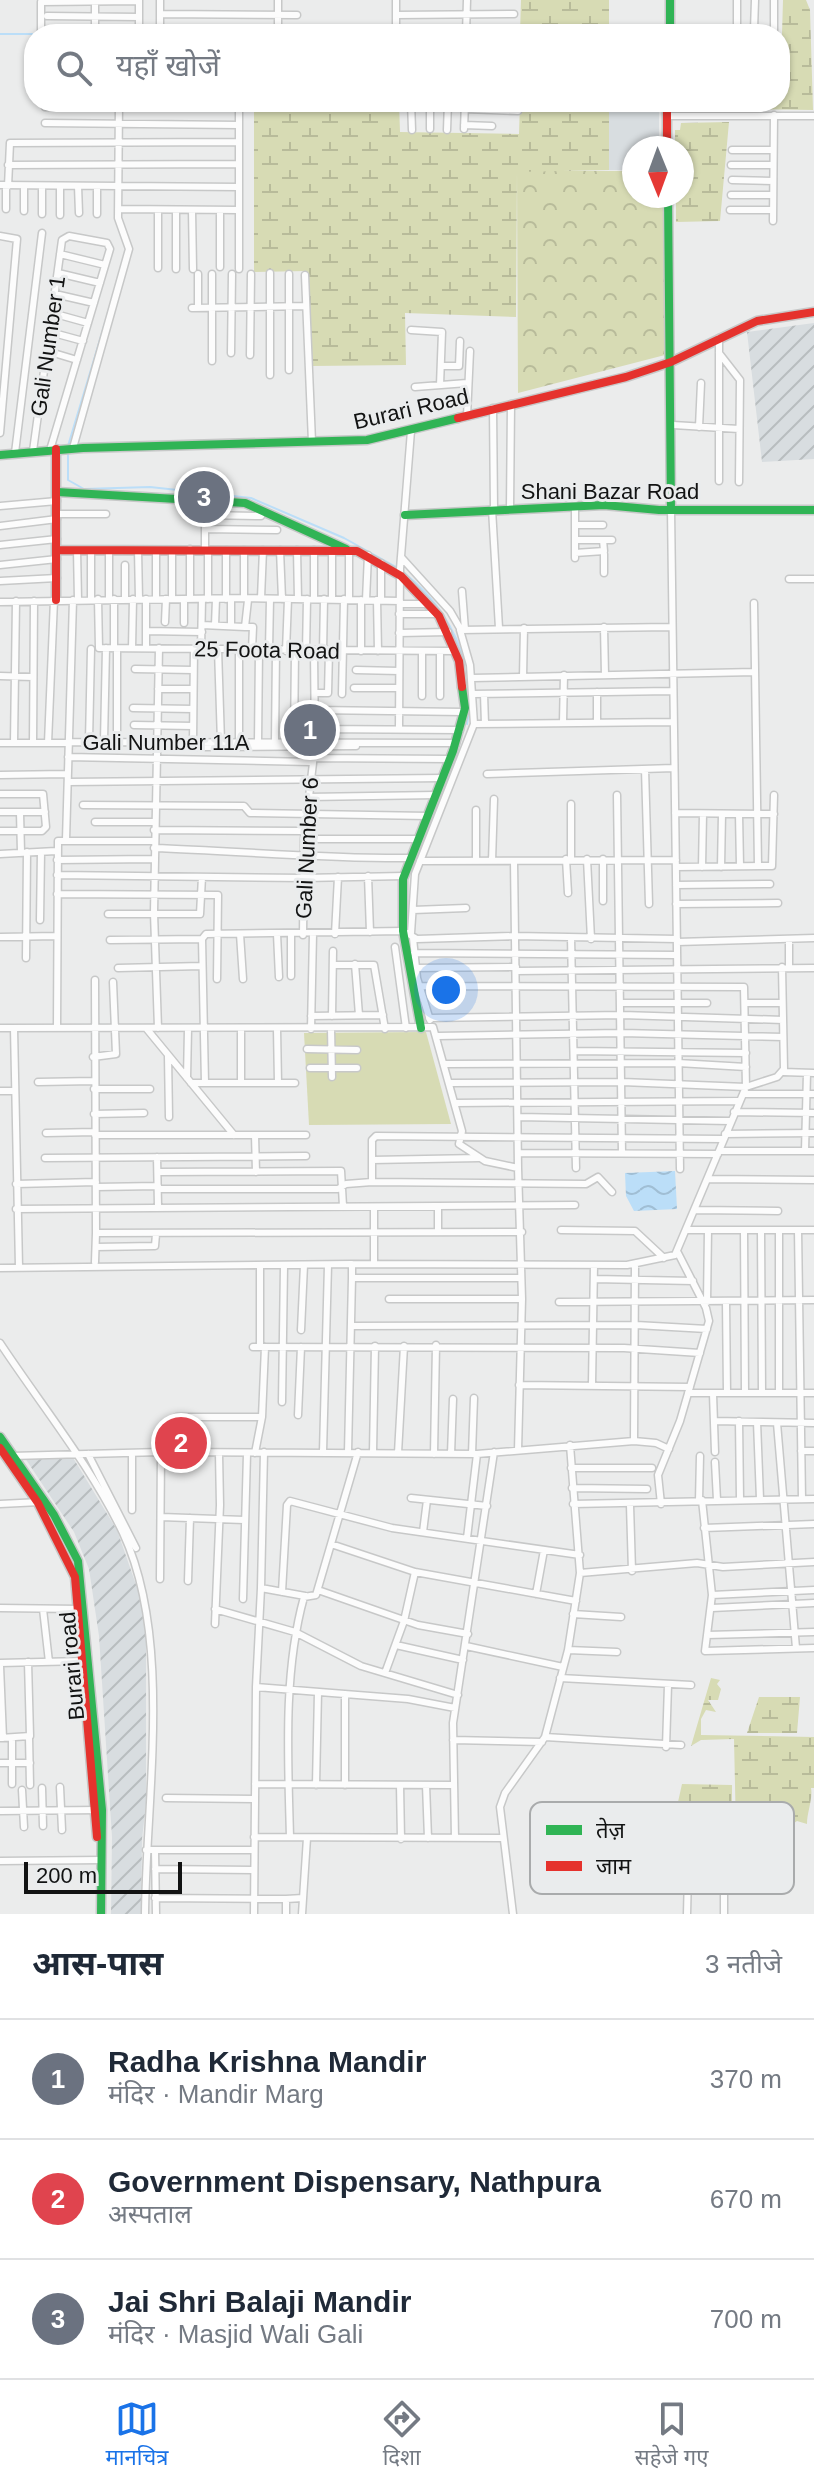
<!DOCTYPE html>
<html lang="hi">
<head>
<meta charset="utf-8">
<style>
  :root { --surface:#fff; --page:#f6f6f7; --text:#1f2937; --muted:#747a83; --line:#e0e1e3; --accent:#1a73e8 }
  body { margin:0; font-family:Helvetica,"Noto Sans Devanagari",sans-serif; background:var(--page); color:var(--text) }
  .compass { position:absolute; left:622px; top:136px; width:72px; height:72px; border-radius:50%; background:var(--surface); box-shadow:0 2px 6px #0004; rotate:179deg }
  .scale { position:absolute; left:24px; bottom:20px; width:158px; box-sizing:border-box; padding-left:8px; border:4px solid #121313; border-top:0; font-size:22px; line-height:28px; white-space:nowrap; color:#121313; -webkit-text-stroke:6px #eaeced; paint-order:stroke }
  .you { position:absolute; left:446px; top:990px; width:28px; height:28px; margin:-20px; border:6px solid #fff; border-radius:50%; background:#1a73e8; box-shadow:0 0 0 12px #1a73e833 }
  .badge { display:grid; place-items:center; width:52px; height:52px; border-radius:50%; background:var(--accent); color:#fff; font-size:26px; font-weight:700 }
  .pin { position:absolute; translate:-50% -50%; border:4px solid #fff; box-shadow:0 2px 8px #0006 }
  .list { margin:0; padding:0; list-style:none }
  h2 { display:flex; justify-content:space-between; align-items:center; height:104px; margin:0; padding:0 32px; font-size:34px }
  h2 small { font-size:26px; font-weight:400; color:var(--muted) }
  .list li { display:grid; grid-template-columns:52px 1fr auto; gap:24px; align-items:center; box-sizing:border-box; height:120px; padding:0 32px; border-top:2px solid var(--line) }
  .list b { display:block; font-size:30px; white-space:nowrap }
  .list p { margin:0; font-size:26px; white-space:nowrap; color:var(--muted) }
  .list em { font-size:26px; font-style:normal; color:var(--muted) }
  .icon { flex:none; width:44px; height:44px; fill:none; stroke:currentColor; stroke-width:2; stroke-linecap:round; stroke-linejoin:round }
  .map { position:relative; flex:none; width:814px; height:1914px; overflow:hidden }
  .search { position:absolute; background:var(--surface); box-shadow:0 2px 6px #0004; left:24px; right:24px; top:24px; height:88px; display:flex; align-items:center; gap:20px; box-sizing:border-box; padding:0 28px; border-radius:32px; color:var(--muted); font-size:30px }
  .sheet { height:464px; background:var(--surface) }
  nav { display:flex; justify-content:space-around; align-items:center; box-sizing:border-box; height:112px; border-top:2px solid var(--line); background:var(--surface); font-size:22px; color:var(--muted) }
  nav a { display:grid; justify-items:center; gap:4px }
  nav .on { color:var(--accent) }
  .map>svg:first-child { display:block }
  .industrial { fill:url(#industrial-furrows) }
  .built { fill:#d8dde0 }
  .forest { fill:url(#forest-crowns) }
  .wetland { fill:url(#wetland-marsh) }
  .park { fill:#d7dbb4 }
  .water { fill:url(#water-waves) }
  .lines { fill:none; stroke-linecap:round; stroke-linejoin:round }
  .stream { stroke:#bbdef8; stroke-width:2 }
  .street-casing { stroke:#c7c8c8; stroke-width:9 }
  .fast-casing { stroke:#c7c8c8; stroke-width:11 }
  .jam-casing { stroke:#c7c8c8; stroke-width:11 }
  .street { stroke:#fcfcfc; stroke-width:6 }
  .fast { stroke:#30b455; stroke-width:8 }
  .jam { stroke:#e5322d; stroke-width:8 }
  .labels { text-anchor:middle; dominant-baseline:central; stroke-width:6; stroke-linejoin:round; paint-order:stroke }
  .street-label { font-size:22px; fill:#121313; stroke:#eaeced }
  .key { fill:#eaeced; stroke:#a9abac; stroke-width:2 }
  .key-label { font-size:22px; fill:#121313 }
</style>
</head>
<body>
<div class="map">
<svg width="814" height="1914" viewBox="0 0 814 1914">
  <defs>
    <pattern id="industrial-furrows" width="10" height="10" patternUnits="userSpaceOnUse" patternTransform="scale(2)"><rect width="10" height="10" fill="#d8dde0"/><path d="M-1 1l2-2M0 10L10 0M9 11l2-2" fill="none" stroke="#b8bdbf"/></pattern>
    <pattern id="forest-crowns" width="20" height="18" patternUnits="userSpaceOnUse" patternTransform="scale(2)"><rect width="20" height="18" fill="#d7dbb4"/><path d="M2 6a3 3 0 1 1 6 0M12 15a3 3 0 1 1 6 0" fill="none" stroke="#b8bb9a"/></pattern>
    <pattern id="wetland-marsh" width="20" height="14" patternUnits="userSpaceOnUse" patternTransform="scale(2)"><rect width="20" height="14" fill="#d7dbb4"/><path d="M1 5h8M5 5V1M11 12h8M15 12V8" fill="none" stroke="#b8bb9a"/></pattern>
    <pattern id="water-waves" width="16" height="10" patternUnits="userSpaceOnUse" patternTransform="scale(2)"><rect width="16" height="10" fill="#bbdef8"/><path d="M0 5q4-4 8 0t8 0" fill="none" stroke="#a0bed4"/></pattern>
  </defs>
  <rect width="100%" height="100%" fill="#ebecec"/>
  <!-- industrial -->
  <path class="industrial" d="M814 323V459L762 462 747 332Z
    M72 1456 117 1530 142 1602 146 1627V1804L142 1839 141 1914H111L112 1837 99 1636 89 1569 74 1532 25 1458Z"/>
  <!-- built -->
  <path class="built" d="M609 102H659V148H634V170H609Z"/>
  <!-- forest -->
  <path class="forest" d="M517 171H634V196H664L665 355 518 393Z"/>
  <!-- wetland -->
  <path class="wetland" d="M521 0H609V34H520Z
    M783 0H806L810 10 813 110 735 109 714 102 679 106 677 102H780Z
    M254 102H399L400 132 519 134 520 102H609V170L517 172 516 317 405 313 406 365 312 366 307 271 254 272Z
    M729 122 720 221 676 222V196H682V148H675V130H680L681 123Z
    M711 1678 720 1680 717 1684 721 1689 718 1700H708L716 1712 706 1710 701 1719V1735L814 1737V1788H811C813 1799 807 1812 807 1824L797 1821 790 1826 756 1823 736 1831 734 1739 701 1740 691 1746Z
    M759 1697H800L797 1733H747Z
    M682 1784 732 1785V1830L672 1829Z"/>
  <!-- park -->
  <path class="park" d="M426 1032 451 1124 309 1125 304 1033Z"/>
  <!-- water -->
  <path class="water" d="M675 1171 677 1209 634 1211 626 1196 625 1173Z"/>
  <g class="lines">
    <!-- stream -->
    <path class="stream" d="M0 34H39
      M68 446 111 303
      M68 453V480L84 489 150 487 251 498 344 538 398 568
      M403 572C437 599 454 627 467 667
      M467 724 470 705"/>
    <defs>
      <path id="street" d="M95 0V32
        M278 0V33
        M737 0V31
        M774 0V31
        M41 2 139 1
        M41 2V32H95
        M160 14 297 15
        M396 15 514 14
        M47 16 139 17
        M754 30 755 0
        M139 32V0
        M396 33V0
        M158 34 518 32
        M160 34V0
        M466 34 467 0
        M411 102 412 130
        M45 107H239
        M465 109 518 111
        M667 116H814
        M45 123 239 125
        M464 125 492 126
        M430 129V102
        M464 129 465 102
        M447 130 448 102
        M732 150H773
        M8 165 239 164
        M731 165H773
        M732 180 773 181
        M0 185 239 187
        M6 186V209
        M8 186 10 143 239 142
        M24 186V211
        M42 186V214
        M78 186 79 213
        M97 186V214
        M731 195H773
        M118 209 239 210
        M158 210V268
        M176 210V269
        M192 210 193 269
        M730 210H773
        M60 215V186
        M773 221 774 115
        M0 236 17 239 0 433
        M60 254 105 265
        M220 267V210
        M239 269V102
        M58 273 100 283
        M270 273V375
        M198 274V308
        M305 275 312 442
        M55 294 94 303
        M192 308 306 306
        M52 313 88 323
        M411 330 442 332 440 385
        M50 332 83 341
        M47 351 77 360
        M231 353 232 274
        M719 353 740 380 739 482
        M250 355 251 274
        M212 361V274
        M441 366H459L460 341
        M289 370V274
        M415 387 467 383
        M493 408 494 509
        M467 416 470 351
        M673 425 739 429
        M699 427 701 383
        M73 448 129 249 118 218 119 102
        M33 451 62 240 69 236 107 243 110 249 50 450
        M15 453 42 233
        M719 481V338
        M0 506 57 501
        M575 506V558
        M510 508 511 404
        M492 509 499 628
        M671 510 680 1169
        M57 514H106
        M205 515 261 516
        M575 525H603
        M0 526 57 519
        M205 529 277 530
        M575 540H612
        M0 545 57 539
        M190 549V599
        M77 550 78 600
        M91 550V599
        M138 550 139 599
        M172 550V599
        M205 550V500
        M226 550V599
        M280 550 282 599
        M297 550 298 599
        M349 550V599
        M109 553V599
        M575 553 604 551 603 540
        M401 557 450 611 461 630 670 627
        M0 565 57 559
        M125 565V599
        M604 573V554
        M789 579H814
        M0 581 57 578
        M462 591 465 630
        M244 598V550
        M261 598 263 550
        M98 599 99 648 455 651
        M156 599V550
        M184 599V623
        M208 599V550
        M314 599V550
        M332 599V550
        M248 600 245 627H253L252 650
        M361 600V651
        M366 600 368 555
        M377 600 378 651
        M381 600V563
        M0 602 244 598 400 601
        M754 603 758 866
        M400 604H428
        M399 614H437
        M165 622 166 599
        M202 625 245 627
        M215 625 216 599
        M231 626V599
        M604 627 605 675
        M460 630 470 665 474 724
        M146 631 202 632
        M399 633 448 632
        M114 648V599
        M117 648V741
        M132 648 133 599
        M146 648V599
        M201 649 202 599
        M218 649 221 742
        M239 650V742
        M269 650 270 599
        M286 651 288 599
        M422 651V696
        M440 651V696
        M306 652 307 599
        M323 652 324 599
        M135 669 193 670
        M356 670 399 671
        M0 676 33 677
        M523 677 524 628
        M472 678 755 672
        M354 688H399
        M158 689H193
        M316 693H328L329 651
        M342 694 344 599
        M473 694 671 691
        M484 694 485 724
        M133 708 193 709
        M294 709 315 708
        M315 710 464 712
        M563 722 564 675
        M597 722V692
        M134 725 193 726
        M399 728 400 569 411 431
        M315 729 460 730
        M89 741 91 649
        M104 741 106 648
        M294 741 295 651
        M68 742 456 743
        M193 742 194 649
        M258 742 259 650
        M275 742 276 650
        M0 743H68
        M14 743 16 601
        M33 743 34 601
        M48 743 54 600
        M198 747 356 746
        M68 757 311 762
        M312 758 450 759
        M645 769 649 904
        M487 774 674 768
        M0 775 67 774
        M68 782 443 778
        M0 794H43L46 827 42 831H0
        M617 795 622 1153
        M308 797 436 795
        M83 805 244 806 250 813 428 816
        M0 812H45
        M20 813 21 852
        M675 813 774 814
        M739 814 740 866
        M95 822H155
        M154 830 305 831
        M304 839H419
        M66 840 73 600
        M154 848C240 851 325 859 411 858
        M0 854 56 851
        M566 859 568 893
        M571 859V804
        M587 859 591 939
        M603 859V901
        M57 860 154 859
        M420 861 676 860
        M476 861V810
        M492 861 494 799
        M514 861 518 1168 522 1299 518 1450
        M676 867 772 866 774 795
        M702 867 703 814
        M721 867 722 814
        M57 875 304 878 404 876
        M368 876 370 932
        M676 885 770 884
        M57 894 218 895 217 979
        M676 904 778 903
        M413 910 466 908
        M108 914H200L202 877
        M40 920 41 852
        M411 933 415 874 474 724 672 722
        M240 934 243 979
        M277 934 279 977
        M335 934 338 877
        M303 935 304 839 315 746 314 652
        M0 937 57 936
        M413 938 417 978 430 1020
        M571 938 576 1168
        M789 939V967
        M110 940 202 939
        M677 942 814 938
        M395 947 406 1028
        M414 953 676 955
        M26 958 27 852
        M355 964 359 1015
        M333 965H374L385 1029
        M118 968 202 966
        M415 968 516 967
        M516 971 814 968
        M291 976V935
        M95 980 96 1233 522 1232
        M621 1003H707
        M745 1003H782
        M311 1016 383 1015
        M332 1016 333 951
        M429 1018 622 1015 783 1020
        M0 1028 433 1027 462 1131 459 1144 485 1161 518 1168
        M14 1028 19 1267
        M57 1028 58 841H154
        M146 1028 234 1135
        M158 1028 154 913 159 648
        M277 1029 278 1083
        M311 1029 313 934
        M331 1029 332 1077
        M438 1036 622 1033 783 1037
        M307 1049 357 1050
        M574 1051 746 1053
        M168 1056 169 1117
        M93 1057 116 1054 113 982
        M446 1064 678 1063 746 1067
        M310 1068H357
        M783 1072 814 1073
        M187 1078 188 1029
        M38 1082 94 1081
        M191 1083H295
        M205 1083 202 939 206 934 403 931 417 939 514 936 677 939
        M241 1083V1029
        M450 1083 622 1082 746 1087 777 1077 784 1069 782 967
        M94 1089H150
        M0 1091H14
        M743 1094H814
        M455 1103 738 1101
        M734 1112 814 1113
        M94 1114 144 1113
        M518 1117 730 1121
        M46 1133 95 1132
        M725 1134 814 1133
        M95 1135H255L256 1172
        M255 1135H306
        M719 1151H814
        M805 1151 807 1073
        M518 1153 718 1154
        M157 1157 158 1206
        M45 1158 306 1156
        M372 1160 479 1158
        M158 1172 341 1171 343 1206
        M708 1179 814 1180
        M372 1182V1140L376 1136 723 1139
        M16 1184 96 1182
        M96 1187 158 1186
        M158 1189H338L346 1184 372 1182 586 1184 598 1177 612 1192
        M374 1207V1264
        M16 1209 575 1205
        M696 1210 778 1211
        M561 1230 635 1231 664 1258
        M688 1230H814
        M744 1230 745 1393
        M761 1230 762 1393
        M779 1230V1393
        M798 1230 802 1499
        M438 1231V1206
        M96 1247 155 1246 156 1234
        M95 1262 96 1233
        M352 1264 627 1265 675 1255 746 1087 744 987 419 986
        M0 1268 352 1264V1278
        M594 1279 693 1281
        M389 1299H522
        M559 1302 814 1300
        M707 1302 708 1230
        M726 1302 727 1393
        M351 1326 636 1325 707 1329
        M301 1330 304 1265
        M0 1343C41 1405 91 1466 123 1533 173 1640 146 1797 145 1914
        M253 1347 624 1348 700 1353
        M260 1347V1266
        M592 1384 594 1265
        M519 1385 690 1387
        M688 1393H814
        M713 1394 715 1452
        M282 1402 284 1266
        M298 1415 301 1347
        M715 1421 814 1423
        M739 1421 740 1499
        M757 1422 760 1499
        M777 1423 796 1648
        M634 1441 635 1264
        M801 1451H814
        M264 1452 261 1588 305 1596
        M323 1452 328 1265
        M348 1452 352 1278H521
        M373 1452 375 1346
        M132 1453V1510
        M174 1453 177 1417H262
        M255 1453 262 1417 265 1347
        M398 1453 404 1346
        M88 1454 136 1548
        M434 1454 436 1345
        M451 1454 453 1399
        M472 1454 474 1398
        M11 1456 161 1452 477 1454 634 1441 656 1443 669 1449
        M715 1462 717 1500
        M571 1468H652
        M572 1488 647 1489
        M411 1498 487 1506
        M702 1500 712 1595 705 1651 814 1648
        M699 1501 700 1456
        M0 1504 40 1502
        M573 1504 814 1499
        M661 1504 658 1475 680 1421 709 1321 706 1308 678 1253
        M630 1505 632 1571
        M161 1517 244 1520
        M704 1528 814 1524
        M423 1532 427 1500
        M467 1538 477 1454
        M331 1544 415 1572 576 1601
        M580 1573 697 1563 723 1567 814 1562
        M160 1579 161 1452
        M188 1581 190 1518
        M318 1590 418 1625 468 1634
        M282 1592 287 1505 290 1501 392 1528 580 1555
        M536 1594 544 1550
        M712 1595 814 1590
        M243 1599 247 1454
        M0 1608 80 1609
        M712 1608 814 1603
        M43 1609 49 1662
        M215 1609 295 1632 361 1666 458 1695
        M573 1614 621 1617
        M215 1624 220 1505 219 1454
        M707 1635 814 1632
        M396 1645 463 1660
        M466 1646 563 1667
        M568 1650 617 1652
        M0 1663 83 1661
        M0 1666 3 1738
        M385 1673 404 1621 415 1572
        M560 1678 691 1685
        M256 1687 261 1588
        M29 1737 30 1785
        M545 1737 681 1745
        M0 1738 30 1736 28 1662
        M12 1738V1784
        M453 1740 542 1742
        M666 1747 668 1685
        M0 1763H30
        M255 1784 453 1785
        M316 1785 318 1692
        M345 1785V1694
        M400 1785 401 1839
        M426 1785 428 1838
        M60 1787 62 1830
        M42 1788 43 1826
        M22 1790 24 1827
        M166 1798 254 1799
        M0 1811 99 1810
        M254 1837 502 1838
        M290 1837C288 1758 283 1673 304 1597L316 1595 358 1452
        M455 1838 453 1723 494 1452
        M146 1850H253
        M155 1850 156 1914
        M0 1861 102 1860
        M155 1869 253 1870
        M688 1870H776
        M724 1870V1914
        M155 1898 286 1899
        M254 1914 256 1687 408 1699 455 1708
        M286 1914V1899L303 1898
        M302 1914 307 1838
        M513 1914 500 1807 505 1793 545 1737 568 1650 580 1573 570 1445
        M687 1914 689 1835"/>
      <path id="fast" d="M670 0V34
        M668 196 671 510
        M0 455 83 448 367 440 458 418
        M57 492 245 503 346 549
        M405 515 604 505 659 510H814
        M421 1028 403 931V879L453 751 465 708 462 687
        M0 1437 54 1515 78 1561 102 1810 101 1914"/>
      <path id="jam" d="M667 102V148
        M458 418 626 377 671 362 757 321 814 312
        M56 449V600
        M56 550 357 551 401 576 439 616 459 661 462 687
        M0 1448 38 1503 75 1577 97 1837"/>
    </defs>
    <!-- street casing -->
    <use href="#street" class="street-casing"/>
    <!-- fast casing -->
    <use href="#fast" class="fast-casing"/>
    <!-- jam casing -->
    <use href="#jam" class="jam-casing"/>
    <!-- street -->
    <use href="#street" class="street"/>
    <!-- fast -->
    <use href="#fast" class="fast"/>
    <!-- jam -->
    <use href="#jam" class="jam"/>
  </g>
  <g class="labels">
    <!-- street labels -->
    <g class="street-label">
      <text transform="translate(48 346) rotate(-82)">Gali Number 1</text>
      <text transform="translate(411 409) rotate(-13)">Burari Road</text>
      <text x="610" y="491">Shani Bazar Road</text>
      <text transform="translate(267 650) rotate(1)">25 Foota Road</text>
      <text x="166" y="742">Gali Number 11A</text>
      <text transform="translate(307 848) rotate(-87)">Gali Number 6</text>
      <text transform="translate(72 1666) rotate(-95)">Burari road</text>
    </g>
  </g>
  <!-- legend -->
  <rect x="530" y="1802" width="264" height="92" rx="12" class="key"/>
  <rect x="546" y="1825" width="36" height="10" fill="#30b455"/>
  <rect x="546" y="1861" width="36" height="10" fill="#e5322d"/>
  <g class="key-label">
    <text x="596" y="1838">तेज़</text>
    <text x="596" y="1874">जाम</text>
  </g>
</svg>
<svg class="compass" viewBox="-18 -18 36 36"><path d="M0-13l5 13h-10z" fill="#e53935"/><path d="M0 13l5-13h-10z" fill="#747a83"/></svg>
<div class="scale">200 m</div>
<div class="you"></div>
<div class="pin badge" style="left:310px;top:730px;background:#6b7280">1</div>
<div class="pin badge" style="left:181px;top:1443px;background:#e0444e">2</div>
<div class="pin badge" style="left:204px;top:497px;background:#6b7280">3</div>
<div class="search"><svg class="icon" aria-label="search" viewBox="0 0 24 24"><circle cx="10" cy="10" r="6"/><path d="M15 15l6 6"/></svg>यहाँ खोजें</div>
</div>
<section class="sheet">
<h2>आस-पास<small>3 नतीजे</small></h2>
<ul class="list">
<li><span class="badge" style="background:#6b7280">1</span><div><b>Radha Krishna Mandir</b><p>मंदिर · Mandir Marg</p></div><em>370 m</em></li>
<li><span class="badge" style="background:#e0444e">2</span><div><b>Government Dispensary, Nathpura</b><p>अस्पताल</p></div><em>670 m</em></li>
<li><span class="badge" style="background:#6b7280">3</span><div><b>Jai Shri Balaji Mandir</b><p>मंदिर · Masjid Wali Gali</p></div><em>700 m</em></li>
</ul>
</section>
<nav>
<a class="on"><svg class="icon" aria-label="map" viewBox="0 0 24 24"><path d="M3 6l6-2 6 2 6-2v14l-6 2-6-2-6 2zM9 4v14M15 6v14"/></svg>मानचित्र</a>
<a><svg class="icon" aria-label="directions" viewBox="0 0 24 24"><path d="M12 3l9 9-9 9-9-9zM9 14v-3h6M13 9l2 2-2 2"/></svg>दिशा</a>
<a><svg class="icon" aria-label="saved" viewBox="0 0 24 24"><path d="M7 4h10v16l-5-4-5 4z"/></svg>सहेजे गए</a>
</nav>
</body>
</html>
